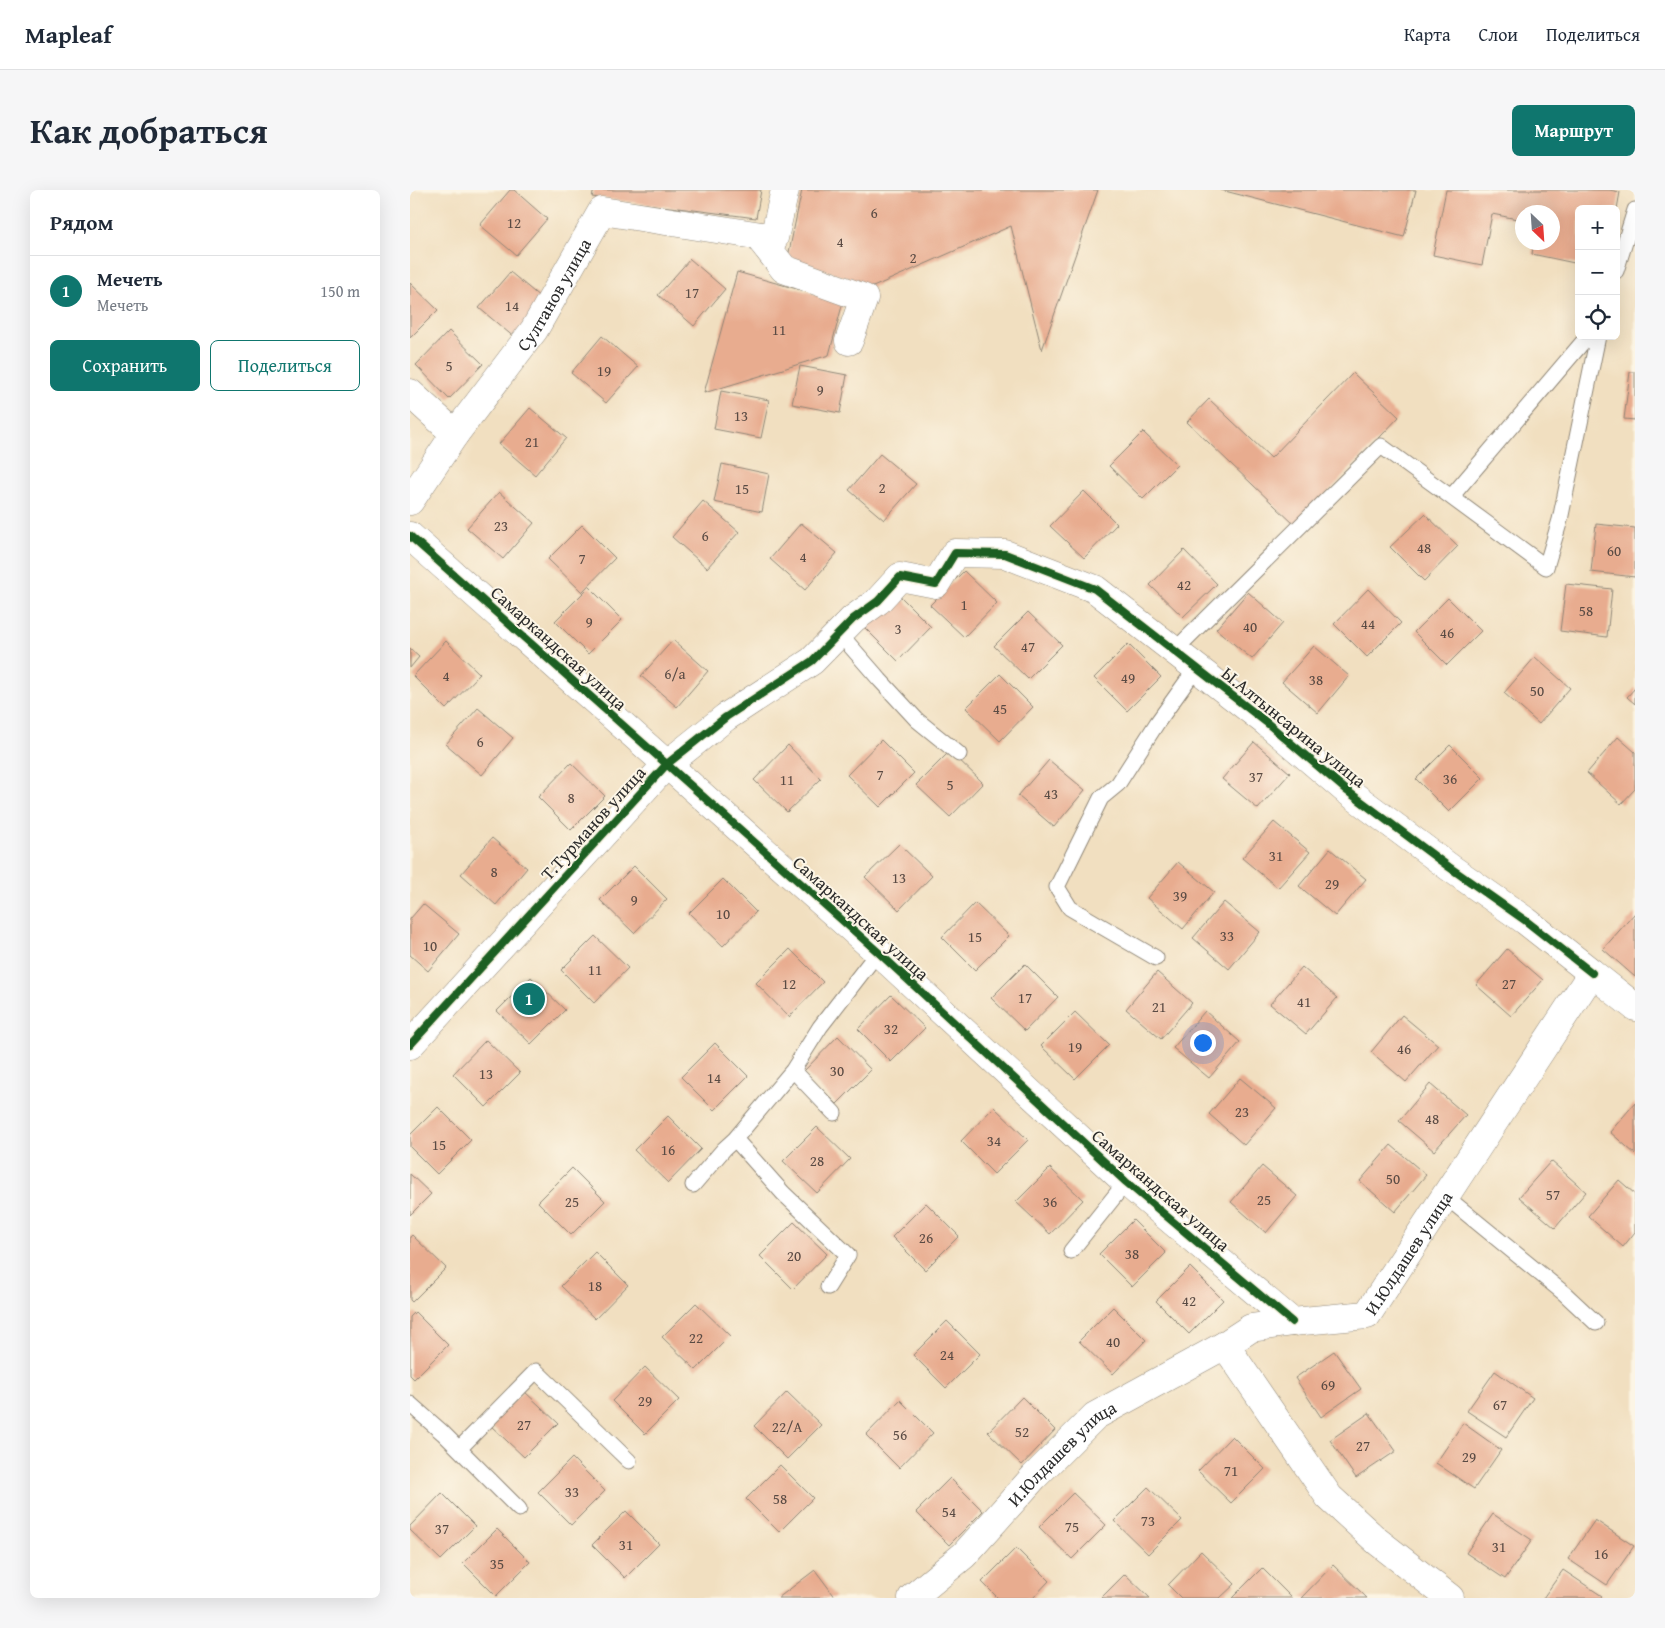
<!DOCTYPE html>
<html lang="ru">
<head>
<meta charset="utf-8">
<style>
  :root { --surface:#fff; --page:#f6f6f7; --text:#1f2937; --muted:#747a83; --line:#e0e1e3; --accent:#0f766e }
  body { margin:0; font-family:"Gentium Book Plus",serif; background:var(--page); color:var(--text) }
  .controls { position:absolute; right:15px; top:15px; display:grid; overflow:hidden; border-radius:8px; box-shadow:0 5px 20px #0002 }
  .controls button { width:45px; height:45px; display:grid; place-items:center; padding:0; border:0; border-bottom:1px solid var(--line); background:var(--surface); color:var(--text); font:25px sans-serif }
  .compass { position:absolute; left:1105px; top:15px; width:45px; height:45px; border-radius:50%; background:var(--surface); box-shadow:0 5px 20px #0002; rotate:155deg }
  .you { position:absolute; left:792px; top:852px; width:18px; height:18px; margin:-12px; border:4px solid #fff; border-radius:50%; background:#1a73e8; box-shadow:0 0 0 8px #1a73e833 }
  .badge { display:grid; place-items:center; width:32px; height:32px; border-radius:50%; background:var(--accent); color:#fff; font-size:16px; font-weight:700 }
  .pin { position:absolute; translate:-50% -50%; border:2px solid #fff; box-shadow:0 1px 5px #0006 }
  .list { margin:0; padding:0; list-style:none }
  h2 { display:flex; justify-content:space-between; align-items:center; height:65px; margin:0; padding:0 20px; font-size:21px }
  h2 small { font-size:16px; font-weight:400; color:var(--muted) }
  .list li { display:grid; grid-template-columns:32px 1fr auto; gap:15px; align-items:center; box-sizing:border-box; height:70px; padding:0 20px; border-top:1px solid var(--line) }
  .list b { display:block; font-size:19px; white-space:nowrap }
  .list p { margin:0; font-size:16px; white-space:nowrap; color:var(--muted) }
  .list em { font-size:16px; font-style:normal; color:var(--muted) }
  .actions { display:flex; gap:10px; padding:15px 20px }
  .actions a { flex:1; padding:11px 0; border:1px solid var(--accent); border-radius:8px; text-align:center; font-size:18px; color:var(--accent) }
  .actions .main { background:var(--accent); color:#fff }
  .icon { flex:none; width:28px; height:28px; fill:none; stroke:currentColor; stroke-width:2; stroke-linecap:round; stroke-linejoin:round }
  .map { position:relative; flex:none; width:1225px; height:1408px; overflow:hidden; border-radius:8px }
  header { display:flex; align-items:center; gap:30px; box-sizing:border-box; height:70px; padding:0 25px; background:var(--surface); border-bottom:1px solid var(--line) }
  header strong { font-size:24px }
  nav { display:flex; gap:28px; margin-inline-start:auto; font-size:18px }
  .intro { display:flex; align-items:center; justify-content:space-between; box-sizing:border-box; height:120px; padding:0 30px }
  h1 { margin:0; font-size:35px }
  .button { padding:12px 22px; border-radius:8px; background:var(--accent); color:#fff; font-size:18px; font-weight:700 }
  main { display:flex; gap:30px; padding:0 30px }
  aside { flex:1; background:var(--surface); border-radius:8px; box-shadow:0 5px 20px #0002 }
  .map>svg:first-child { display:block }
  .building { fill:#e8ac8f }
  .lines { fill:none; stroke-linecap:round; stroke-linejoin:round }
  .service-casing { stroke:#8e8576; stroke-width:17 }
  .minor-casing { stroke:#8e8576; stroke-width:29 }
  .service { stroke:#fff; stroke-width:15 }
  .minor { stroke:#fff; stroke-width:28 }
  .cycleway-casing { stroke:#fcf5e5; stroke-width:11 }
  .cycleway { stroke:#1b5e20; stroke-width:8 }
  .labels { text-anchor:middle; dominant-baseline:central; stroke-width:4; stroke-linejoin:round; paint-order:stroke }
  .number-label { font-size:15px; fill:#5a4b44 }
  .street-label { font-size:18px; fill:#2b2b2b; stroke:#fcf5e5 }
</style>
</head>
<body>
<header>
<strong>Mapleaf</strong>
<nav><a>Карта</a><a>Слои</a><a>Поделиться</a></nav>
</header>
<div class="intro"><h1>Как добраться</h1><a class="button">Маршрут</a></div>
<main>
<aside>
<h2>Рядом<small></small></h2>
<ul class="list">
<li><span class="badge">1</span><div><b>Мечеть</b><p>Мечеть</p></div><em>150 m</em></li>
</ul>
<div class="actions"><a class="main">Сохранить</a><a>Поделиться</a></div>
</aside>
<div class="map">
<svg width="1225" height="1408" viewBox="0 0 1225 1408">
  <rect width="100%" height="100%" fill="#fcf5e5"/>
  <filter id="ink" filterUnits="userSpaceOnUse"><feTurbulence type="fractalNoise" baseFrequency=".02" numOctaves="2"/><feDisplacementMap in="SourceGraphic" scale="10" xChannelSelector="R" yChannelSelector="G"/><feConvolveMatrix kernelMatrix="1 2 1 2 8 2 1 2 1" color-interpolation-filters="sRGB"/></filter>
  <filter id="wash" filterUnits="userSpaceOnUse"><feTurbulence type="fractalNoise" baseFrequency=".0096" numOctaves="4" result="noise"/><feDisplacementMap in="SourceGraphic" scale="20" xChannelSelector="R" yChannelSelector="G"/><feGaussianBlur stdDeviation="1.12" result="paint"/><feColorMatrix in="noise" values="0 0 0 0 0 0 0 0 0 0 0 0 0 0 0 0 0 1.4 0 .05"/><feComposite in="paint" operator="in"/></filter>
  <g filter="url(#wash)">
    <rect width="100%" height="100%" fill="#f1dfc0"/>
    <g id="blocks">
      <!-- building -->
      <path class="building" d="M100 0H104L137 29 106 65 70 35Z
        M184 0H351L346 28 182 7Z
        M392 0H688L632 160 601 36 463 97 378 67Z
        M811 0H1006L994 47Z
        M1036 0H1199L1210 2 1207 19H1169V74L1122 64 1124 52H1142V22H1112V30L1082 24 1072 75 1023 65Z
        M280 69 315 99 284 136 248 105Z
        M100 82 136 112 105 148 69 118Z
        M327 82 433 112 419 165 294 203Z
        M0 93 28 120 0 148Z
        M39 141 73 174 39 209 6 175Z
        M192 146 228 177 196 213 161 183Z
        M390 176 437 185 430 223 382 214Z
        M1220 182H1225V230L1214 229Z
        M943 183 989 227 886 336 777 232 799 209 861 268Z
        M311 201 359 210 351 248 304 239Z
        M120 218 156 248 125 285 89 254Z
        M733 242 767 275 733 309 699 276Z
        M470 264 506 294 474 330 439 300Z
        M312 274 359 284 352 322 304 312Z
        M674 301 707 334 674 368 640 336Z
        M89 302 124 333 93 369 57 338Z
        M293 311 329 342 297 378 262 347Z
        M1015 324 1048 356 1014 391 980 357Z
        M391 333 427 363 395 400 360 369Z
        M1186 334 1225 338V387L1181 382Z
        M172 335 205 368 172 402 138 369Z
        M774 360 807 394 773 427 740 395Z
        M554 381 587 413 554 447 520 415Z
        M1156 394 1202 399 1197 447 1150 441Z
        M179 397 212 430 178 464 145 431Z
        M958 399 991 433 957 467 924 434Z
        M838 402 873 433 842 469 806 439Z
        M488 404 521 437 488 471 455 438Z
        M1038 408 1071 441 1037 475 1004 442Z
        M618 422 652 455 618 489 584 456Z
        M263 450 298 481 267 517 231 486Z
        M36 451 70 484 36 519 3 486Z
        M718 454 751 487 717 521 684 488Z
        M904 456 939 486 908 523 872 492Z
        M0 459 9 467 0 478Z
        M1125 467 1160 498 1129 534 1094 503Z
        M590 484 623 517 590 551 556 518Z
        M1225 498V514L1217 507Z
        M68 518 103 548 72 585 36 554Z
        M1208 547 1225 562V599L1211 614 1177 583Z
        M471 550 504 583 470 617 437 585Z
        M844 552 880 583 848 619 812 589Z
        M378 555 411 589 377 622 344 590Z
        M1040 555 1073 588 1039 622 1006 589Z
        M540 561 573 593 540 627 506 595Z
        M639 570 675 600 644 637 608 606Z
        M161 573 195 606 161 640 128 607Z
        M864 632 900 662 868 698 832 668Z
        M82 648 117 678 86 715 51 684Z
        M489 654 522 686 489 720 455 687Z
        M920 659 956 689 925 726 889 696Z
        M768 672 804 702 773 739 737 708Z
        M224 676 257 709 224 743 190 710Z
        M313 689 346 722 313 756 279 723Z
        M814 712 850 742 819 779 783 748Z
        M565 713 599 746 565 780 532 747Z
        M13 714 49 744 18 781 0 765V729Z
        M1225 723V787L1193 759Z
        M185 746 218 778 184 813 151 780Z
        M380 759 413 792 379 827 346 793Z
        M1097 759 1133 790 1101 826 1066 795Z
        M615 774 648 807 615 841 581 808Z
        M892 777 927 808 896 844 860 814Z
        M747 782 782 813 751 849 716 819Z
        M121 787 155 820 121 854 87 821Z
        M481 805 515 838 481 872 448 839Z
        M795 821 830 852 799 888 763 858Z
        M665 822 699 855 665 889 631 856Z
        M992 825 1028 855 996 892 961 862Z
        M428 846 461 880 427 914 394 881Z
        M76 850 110 883 76 917 43 884Z
        M305 853 338 886 304 920 271 887Z
        M830 888 866 918 834 955 799 924Z
        M1020 894 1056 925 1024 961 989 931Z
        M1225 913V964L1200 942Z
        M28 917 61 950 27 984 0 957V945Z
        M584 917 618 950 584 984 551 951Z
        M258 926 291 959 258 993 224 960Z
        M407 937 440 969 407 1003 373 971Z
        M981 955 1016 985 985 1022 950 991Z
        M1141 971 1176 1002 1145 1038 1109 1007Z
        M852 976 887 1006 856 1043 821 1012Z
        M162 978 195 1011 161 1045 128 1012Z
        M640 978 673 1010 640 1044 606 1012Z
        M0 984 21 1004 0 1025Z
        M1209 990 1225 1004V1042L1213 1057 1178 1026Z
        M516 1013 549 1046 515 1080 482 1047Z
        M723 1030 756 1063 722 1097 689 1064Z
        M384 1032 417 1064 383 1099 350 1066Z
        M2 1045 36 1078 2 1112 0 1110V1047Z
        M185 1062 218 1095 185 1129 151 1096Z
        M780 1077 813 1110 779 1144 746 1111Z
        M286 1113 320 1146 286 1180 252 1147Z
        M703 1117 736 1150 703 1184 669 1151Z
        M5 1122 38 1155 4 1189 0 1185V1127Z
        M537 1131 570 1164 536 1198 503 1165Z
        M924 1161 951 1199 911 1227 885 1188Z
        M235 1177 269 1210 235 1244 202 1211Z
        M1085 1181 1123 1208 1096 1247 1057 1221Z
        M114 1201 148 1233 114 1267 80 1235Z
        M377 1202 411 1235 377 1269 344 1236Z
        M612 1207 645 1240 612 1275 578 1242Z
        M490 1210 523 1243 489 1278 456 1245Z
        M959 1223 986 1261 946 1288 920 1250Z
        M1053 1233 1091 1260 1064 1299 1026 1273Z
        M822 1246 855 1279 821 1313 788 1281Z
        M162 1268 195 1301 161 1335 128 1302Z
        M370 1275 403 1308 369 1342 336 1309Z
        M540 1288 573 1321 539 1355 506 1322Z
        M738 1297 772 1330 738 1364 704 1331Z
        M32 1303 65 1336 31 1370 0 1340V1336Z
        M663 1303 696 1335 662 1369 629 1337Z
        M216 1321 249 1354 215 1388 182 1355Z
        M1083 1324 1122 1350 1095 1389 1056 1363Z
        M1185 1330 1224 1356 1197 1395 1158 1369Z
        M87 1339 120 1372 86 1406 53 1373Z
        M606 1358 639 1391 623 1408H588L572 1392Z
        M791 1361 825 1394 810 1408H771L758 1395Z
        M923 1375 957 1408H891Z
        M852 1378 882 1408H822Z
        M405 1380 426 1408H368Z
        M1153 1380 1192 1406 1190 1408H1133Z
        M715 1384 740 1408H691Z"/>
    </g>
  </g>
  <g filter="url(#ink)">
    <use href="#blocks" fill-opacity="0" stroke="#8e8576" stroke-width="1"/>
    <g class="lines">
      <defs>
        <path id="service" d="M1206 81 1225 20
          M1041 307 1136 377 1150 330 1188 146
          M429 443 470 490 507 530 549 564
          M764 461 971 256 1041 307 1178 146
          M746 768 660 718 647 697 691 608 708 594 747 533 787 477
          M383 880 424 923
          M283 995 314 959 325 949
          M1035 1006 1155 1104 1186 1133
          M661 1061 716 992
          M418 1097 438 1065 373 1003 325 949 383 880 410 837 468 762
          M0 1214 33 1243 109 1319
          M49 1259 126 1181 219 1271"/>
        <g id="minor">
          <path d="M348 46 374 79 454 108 439 151"/>
          <path d="M0 203 45 244"/>
          <path id="s1" d="M0 311 45 244 124 140 192 21 364 48 375 0"/>
          <path d="M0 346 468 762 716 992 882 1132"/>
          <path d="M0 855 257 574 316 527 402 471 443 429 468 411 490 387 526 394 545 363 595 364 685 399 856 532 936 600 1039 677 1116 731 1182 783"/>
          <path d="M815 1155 919 1307 967 1351 1040 1408"/>
          <path id="s2" d="M502 1408 554 1365 624 1287 685 1226 815 1155 841 1138 882 1132 957 1125 1182 783 1225 817"/>
        </g>
      </defs>
      <!-- service casing -->
      <use href="#service" class="service-casing"/>
      <!-- minor casing -->
      <use href="#minor" class="minor-casing"/>
      <!-- service -->
      <use href="#service" class="service"/>
      <!-- minor -->
      <use href="#minor" class="minor"/>
      <defs>
        <path id="cycleway" d="M0 346 468 762 716 992 882 1132
          M0 855 257 574 316 527 402 471 443 429 468 411 490 387 526 394 545 363 595 364 685 399 856 532 936 600 1039 677 1116 731 1182 783"/>
      </defs>
      <!-- cycleway casing -->
      <use href="#cycleway" class="cycleway-casing"/>
      <!-- cycleway -->
      <use href="#cycleway" class="cycleway"/>
    </g>
  </g>
  <g class="labels">
    <!-- number labels -->
    <g class="number-label">
      <text x="464" y="22">6</text>
      <text x="104" y="32">12</text>
      <text x="430" y="51">4</text>
      <text x="503" y="67">2</text>
      <text x="282" y="102">17</text>
      <text x="102" y="115">14</text>
      <text x="369" y="139">11</text>
      <text x="39" y="175">5</text>
      <text x="194" y="180">19</text>
      <text x="410" y="199">9</text>
      <text x="331" y="225">13</text>
      <text x="122" y="251">21</text>
      <text x="472" y="297">2</text>
      <text x="332" y="298">15</text>
      <text x="91" y="335">23</text>
      <text x="295" y="345">6</text>
      <text x="1014" y="357">48</text>
      <text x="1204" y="360">60</text>
      <text x="393" y="366">4</text>
      <text x="172" y="368">7</text>
      <text x="774" y="394">42</text>
      <text x="554" y="414">1</text>
      <text x="1176" y="420">58</text>
      <text x="179" y="431">9</text>
      <text x="958" y="433">44</text>
      <text x="840" y="436">40</text>
      <text x="488" y="438">3</text>
      <text x="1037" y="442">46</text>
      <text x="618" y="456">47</text>
      <text x="265" y="483">6/a</text>
      <text x="36" y="485">4</text>
      <text x="718" y="487">49</text>
      <text x="906" y="489">38</text>
      <text x="1127" y="500">50</text>
      <text x="590" y="518">45</text>
      <text x="70" y="551">6</text>
      <text x="470" y="584">7</text>
      <text x="846" y="586">37</text>
      <text x="1040" y="588">36</text>
      <text x="377" y="589">11</text>
      <text x="540" y="594">5</text>
      <text x="641" y="603">43</text>
      <text x="161" y="607">8</text>
      <text x="866" y="665">31</text>
      <text x="84" y="681">8</text>
      <text x="489" y="687">13</text>
      <text x="922" y="693">29</text>
      <text x="770" y="705">39</text>
      <text x="224" y="709">9</text>
      <text x="313" y="723">10</text>
      <text x="817" y="745">33</text>
      <text x="565" y="746">15</text>
      <text x="20" y="755">10</text>
      <text x="185" y="779">11</text>
      <text x="379" y="793">12</text>
      <text x="1099" y="793">27</text>
      <text x="615" y="807">17</text>
      <text x="894" y="811">41</text>
      <text x="749" y="816">21</text>
      <text x="481" y="838">32</text>
      <text x="665" y="856">19</text>
      <text x="994" y="858">46</text>
      <text x="427" y="880">30</text>
      <text x="76" y="883">13</text>
      <text x="304" y="887">14</text>
      <text x="832" y="921">23</text>
      <text x="1022" y="928">48</text>
      <text x="584" y="950">34</text>
      <text x="29" y="954">15</text>
      <text x="258" y="959">16</text>
      <text x="407" y="970">28</text>
      <text x="983" y="988">50</text>
      <text x="1143" y="1004">57</text>
      <text x="854" y="1009">25</text>
      <text x="162" y="1011">25</text>
      <text x="640" y="1011">36</text>
      <text x="516" y="1047">26</text>
      <text x="722" y="1063">38</text>
      <text x="384" y="1065">20</text>
      <text x="185" y="1095">18</text>
      <text x="779" y="1110">42</text>
      <text x="286" y="1147">22</text>
      <text x="703" y="1151">40</text>
      <text x="537" y="1164">24</text>
      <text x="918" y="1194">69</text>
      <text x="235" y="1210">29</text>
      <text x="1090" y="1214">67</text>
      <text x="114" y="1234">27</text>
      <text x="377" y="1236">22/A</text>
      <text x="612" y="1241">52</text>
      <text x="490" y="1244">56</text>
      <text x="953" y="1255">27</text>
      <text x="1059" y="1266">29</text>
      <text x="821" y="1280">71</text>
      <text x="162" y="1301">33</text>
      <text x="370" y="1308">58</text>
      <text x="539" y="1321">54</text>
      <text x="738" y="1330">73</text>
      <text x="662" y="1336">75</text>
      <text x="32" y="1338">37</text>
      <text x="216" y="1354">31</text>
      <text x="1089" y="1356">31</text>
      <text x="1191" y="1363">16</text>
      <text x="87" y="1373">35</text>
    </g>
    <!-- street labels -->
    <g class="street-label">
      <text stroke="none"><textPath href="#s1" startOffset="252">Султанов улица</textPath></text>
      <text transform="translate(149 458) rotate(42)">Самаркандская улица</text>
      <text transform="translate(884 537) rotate(39)">Ы.Алтынсарина улица</text>
      <text transform="translate(183 633) rotate(-48)">Т.Турманов улица</text>
      <text transform="translate(451 728) rotate(42)">Самаркандская улица</text>
      <text transform="translate(751 1000) rotate(41)">Самаркандская улица</text>
      <text stroke="none"><textPath href="#s2" startOffset="629">И.Юлдашев улица</textPath></text>
      <text stroke="none"><textPath href="#s2" startOffset="209">И.Юлдашев улица</textPath></text>
    </g>
  </g>
</svg>
<div class="controls">
<button>+</button>
<button>−</button>
<button><svg class="icon" aria-label="locate" viewBox="0 0 24 24"><circle cx="12" cy="12" r="6"/><path d="M12 2v4M12 18v4M2 12h4M18 12h4"/></svg></button>
</div>
<svg class="compass" viewBox="-18 -18 36 36"><path d="M0-13l5 13h-10z" fill="#e53935"/><path d="M0 13l5-13h-10z" fill="#747a83"/></svg>
<div class="you"></div>
<div class="pin badge" style="left:119px;top:809px">1</div>
</div>
</main>
</body>
</html>
